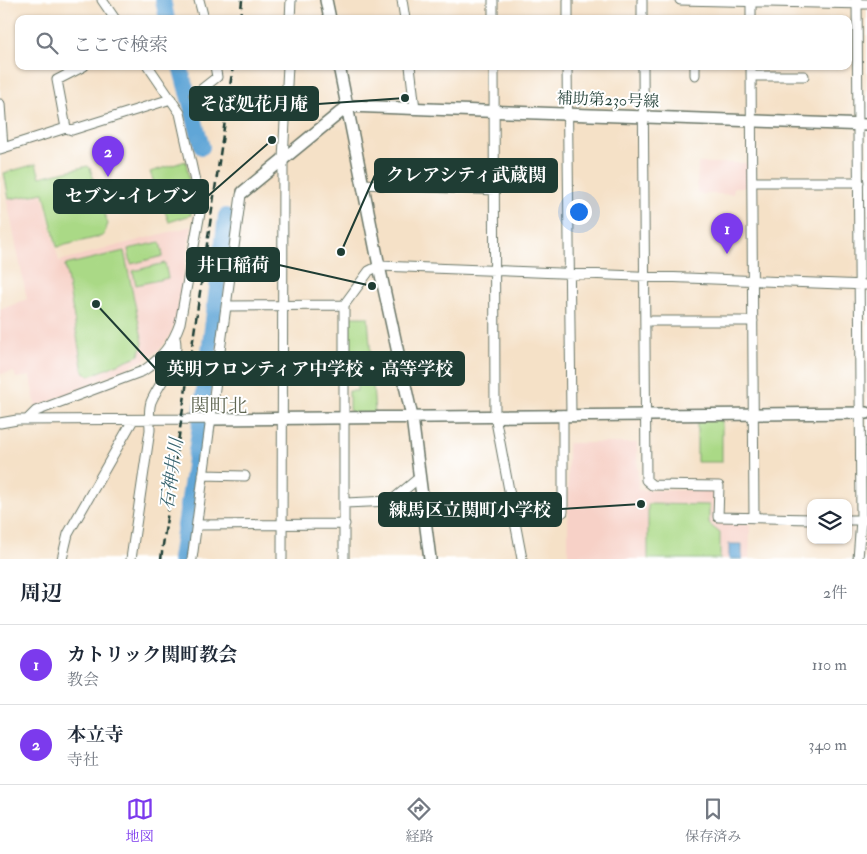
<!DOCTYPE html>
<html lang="ja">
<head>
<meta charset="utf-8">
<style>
  :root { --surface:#fff; --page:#f6f6f7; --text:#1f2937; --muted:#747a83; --line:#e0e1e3; --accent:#7c3aed }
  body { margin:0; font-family:"IM FELL Double Pica","Noto Serif JP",serif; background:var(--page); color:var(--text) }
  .controls { position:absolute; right:15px; bottom:15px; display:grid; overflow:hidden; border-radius:10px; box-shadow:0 1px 4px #0004 }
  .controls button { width:45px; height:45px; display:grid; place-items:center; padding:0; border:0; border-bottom:1px solid var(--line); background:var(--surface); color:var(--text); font:25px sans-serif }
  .you { position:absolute; left:578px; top:211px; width:18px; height:18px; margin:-12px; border:4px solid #fff; border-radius:50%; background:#1a73e8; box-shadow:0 0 0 8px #1a73e833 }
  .badge { display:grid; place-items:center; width:32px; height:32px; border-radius:50%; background:var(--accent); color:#fff; font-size:16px; font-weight:700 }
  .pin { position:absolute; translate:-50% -41px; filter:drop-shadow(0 1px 2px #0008) }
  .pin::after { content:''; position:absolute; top:26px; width:18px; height:15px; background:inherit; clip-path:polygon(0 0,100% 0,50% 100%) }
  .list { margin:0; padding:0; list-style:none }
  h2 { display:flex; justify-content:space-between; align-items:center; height:65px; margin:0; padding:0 20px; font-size:21px }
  h2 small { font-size:16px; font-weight:400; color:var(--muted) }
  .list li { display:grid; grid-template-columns:32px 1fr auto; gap:15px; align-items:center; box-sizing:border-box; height:80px; padding:0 20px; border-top:1px solid var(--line) }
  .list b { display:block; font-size:19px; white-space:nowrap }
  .list p { margin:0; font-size:16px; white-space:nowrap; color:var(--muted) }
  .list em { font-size:16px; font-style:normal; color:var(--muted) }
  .icon { flex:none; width:28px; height:28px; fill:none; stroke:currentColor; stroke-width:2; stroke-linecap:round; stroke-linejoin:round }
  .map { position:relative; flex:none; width:867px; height:559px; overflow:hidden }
  .search { position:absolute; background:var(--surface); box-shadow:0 1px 4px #0004; left:15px; right:15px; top:15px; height:55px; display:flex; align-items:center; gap:12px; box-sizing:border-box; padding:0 18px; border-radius:10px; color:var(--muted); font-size:19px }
  .sheet { height:225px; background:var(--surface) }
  nav { display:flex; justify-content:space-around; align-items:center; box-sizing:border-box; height:70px; border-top:1px solid var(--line); background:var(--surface); font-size:14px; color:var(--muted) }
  nav a { display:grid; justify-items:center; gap:2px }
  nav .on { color:var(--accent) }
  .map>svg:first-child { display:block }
  .built { fill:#f7d1c7 }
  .green { fill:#aad986; stroke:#648b5d }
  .water { fill:#61a6d7; stroke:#407286 }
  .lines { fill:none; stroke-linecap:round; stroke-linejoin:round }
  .river { stroke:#61a6d7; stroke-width:16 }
  .minor-casing { stroke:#6a7667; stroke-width:11 }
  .tertiary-casing { stroke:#6a7667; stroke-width:14 }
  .minor { stroke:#fff; stroke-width:9 }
  .tertiary { stroke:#fff; stroke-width:11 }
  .rail { stroke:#1f3d34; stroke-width:2.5; stroke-dasharray:8 4; stroke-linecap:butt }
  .labels { text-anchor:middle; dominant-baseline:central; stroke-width:4; stroke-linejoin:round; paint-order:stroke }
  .street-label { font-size:16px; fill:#1f3d34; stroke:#fff }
  .water-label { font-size:18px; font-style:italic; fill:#36626d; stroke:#fff }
  .quarter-label { font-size:19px; fill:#5f6652; stroke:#fff }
  .leader { fill:none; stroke:#1f3d34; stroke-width:2 }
  .callout-dot { fill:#1f3d34; stroke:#fff; stroke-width:2 }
  .callout { fill:#1f3d34; stroke:#1f3d34; stroke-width:2 }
  .callout-label { font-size:18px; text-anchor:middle; font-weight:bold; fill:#fff }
</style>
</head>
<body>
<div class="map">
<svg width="867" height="559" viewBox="0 0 867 559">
  <rect width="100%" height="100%" fill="#fff"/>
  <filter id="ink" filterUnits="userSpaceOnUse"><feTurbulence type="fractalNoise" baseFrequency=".02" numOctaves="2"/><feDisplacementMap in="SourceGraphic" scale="10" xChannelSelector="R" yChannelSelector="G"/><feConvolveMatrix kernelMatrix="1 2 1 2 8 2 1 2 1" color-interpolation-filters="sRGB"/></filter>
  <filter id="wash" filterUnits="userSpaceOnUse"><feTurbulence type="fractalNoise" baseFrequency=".0096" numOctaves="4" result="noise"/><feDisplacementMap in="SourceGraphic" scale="20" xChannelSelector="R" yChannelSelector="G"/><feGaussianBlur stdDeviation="1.12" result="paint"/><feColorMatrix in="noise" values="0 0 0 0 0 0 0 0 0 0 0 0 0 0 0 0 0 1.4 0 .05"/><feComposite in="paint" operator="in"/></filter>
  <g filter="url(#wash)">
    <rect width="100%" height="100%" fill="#f5e1c7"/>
    <!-- built -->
    <path class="built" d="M698 163H748V187H734L733 194H697Z
      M42 194 59 261 192 226 175 323 169 337 161 348 150 357 131 366 36 407 30 376 16 378 14 372 0 374V310L27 299 7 200Z
      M568 443H637L638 490H711L713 494V524H750L749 559H568Z"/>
    <!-- green -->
    <path class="green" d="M186 161 192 200 191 215 169 222 150 172Z
      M36 164 40 177 88 166 90 168 108 224 103 236 57 247 44 193 9 199 4 173Z
      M160 242 163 256 131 264 128 249Z
      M124 251 143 343 139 355 90 376 83 372 65 265Z
      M165 263 168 278 136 285 133 271Z
      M350 317H368L375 413H351L349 409V391H357V372L349 371Z
      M697 420H722V462H697Z
      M648 504 709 505V524L720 533V559H648Z"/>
    <!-- water -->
    <path class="water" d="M729 544H742V559H729Z"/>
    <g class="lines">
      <!-- river -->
      <path class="river" d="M163 0 167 19
        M180 66 202 147
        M180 559 199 432 226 216"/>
    </g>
  </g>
  <g filter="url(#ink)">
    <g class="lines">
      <defs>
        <path id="minor" d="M102 0 115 19
          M199 0 204 19
          M402 0 405 19
          M493 0V19
          M642 0V19
          M680 0 867 4
          M857 0 861 520 858 559
          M290 19 291 0
          M568 19V0
          M751 19V0
          M410 66 415 109
          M494 66 495 416 522 559
          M567 66 571 415
          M643 66 646 480 652 485 719 486 718 517 811 519
          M695 66V75
          M751 66 754 518
          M751 76H804
          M194 95 217 77 215 66
          M0 104 3 147
          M66 128 57 80 84 66
          M0 149 66 128 72 130 171 99
          M752 182H859
          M363 184 494 190
          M226 306 344 305
          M645 321H753
          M27 420 36 411 143 371C161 359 173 344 180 323L200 213V204L180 113 148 66
          M0 423 17 420 210 419
          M203 475 245 476
          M345 503 391 501 420 477
          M425 519 514 515 557 516 563 512V415
          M848 520H867
          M197 525 345 524
          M62 559 68 534 133 420
          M131 559 150 430C150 421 148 411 151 402 159 382 181 361 175 338
          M192 559 241 195 243 192
          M282 559 283 159 288 66
          M344 559V305L369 271 379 266 867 285"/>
        <path id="tertiary" d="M326 0 330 19
          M339 66 379 266 412 417 430 559
          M243 192 348 106 867 125
          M210 419 867 413"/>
      </defs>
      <!-- minor casing -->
      <use href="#minor" class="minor-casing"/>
      <!-- tertiary casing -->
      <use href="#tertiary" class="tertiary-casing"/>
      <!-- minor -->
      <use href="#minor" class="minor"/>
      <!-- tertiary -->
      <use href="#tertiary" class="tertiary"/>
      <!-- rail -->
      <path class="rail" d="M240 19 242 0
        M161 559 233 66"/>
    </g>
  </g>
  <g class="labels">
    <!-- street labels -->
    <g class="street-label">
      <text transform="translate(608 100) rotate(2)">補助第230号線</text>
    </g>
    <!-- water labels -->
    <g class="water-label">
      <text transform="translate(172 474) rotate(-82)">石神井川</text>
    </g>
    <!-- quarter labels -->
    <g class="quarter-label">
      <text x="219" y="406">関町北</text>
    </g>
  </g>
  <!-- callouts -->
  <path class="leader" d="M405 98L318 104M341 252L375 175M272 140L208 196M372 286L279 265M96 304L156 369M641 504L561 509"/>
  <g class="callout-dot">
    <circle cx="405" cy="98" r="5"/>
    <circle cx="341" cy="252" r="5"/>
    <circle cx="272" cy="140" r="5"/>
    <circle cx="372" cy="286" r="5"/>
    <circle cx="96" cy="304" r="5"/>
    <circle cx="641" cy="504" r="5"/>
  </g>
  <g class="callout">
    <rect x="190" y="87" width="128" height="33" rx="5"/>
    <rect x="375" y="159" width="182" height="33" rx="5"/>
    <rect x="54" y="180" width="154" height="33" rx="5"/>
    <rect x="187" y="248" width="92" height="33" rx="5"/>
    <rect x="156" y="352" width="308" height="33" rx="5"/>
    <rect x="379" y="493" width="182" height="33" rx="5"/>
  </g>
  <g class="callout-label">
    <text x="254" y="110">そば処花月庵</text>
    <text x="466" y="181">クレアシティ武蔵関</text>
    <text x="131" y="202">セブン-イレブン</text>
    <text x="233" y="271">井口稲荷</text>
    <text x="310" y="375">英明フロンティア中学校・高等学校</text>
    <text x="470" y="516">練馬区立関町小学校</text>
  </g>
</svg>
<div class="controls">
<button><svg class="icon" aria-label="layers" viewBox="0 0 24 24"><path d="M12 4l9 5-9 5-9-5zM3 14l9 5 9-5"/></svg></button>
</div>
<div class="you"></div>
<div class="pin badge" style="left:727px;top:254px">1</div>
<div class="pin badge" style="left:108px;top:177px">2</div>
<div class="search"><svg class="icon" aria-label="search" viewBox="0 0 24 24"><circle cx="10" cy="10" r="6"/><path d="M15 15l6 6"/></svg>ここで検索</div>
</div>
<section class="sheet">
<h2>周辺<small>2件</small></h2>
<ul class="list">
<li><span class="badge">1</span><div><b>カトリック関町教会</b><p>教会</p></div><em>110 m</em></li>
<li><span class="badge">2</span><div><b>本立寺</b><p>寺社</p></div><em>340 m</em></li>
</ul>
</section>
<nav>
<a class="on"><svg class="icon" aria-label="map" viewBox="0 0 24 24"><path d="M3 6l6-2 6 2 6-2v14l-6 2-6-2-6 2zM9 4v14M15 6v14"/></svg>地図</a>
<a><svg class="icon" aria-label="directions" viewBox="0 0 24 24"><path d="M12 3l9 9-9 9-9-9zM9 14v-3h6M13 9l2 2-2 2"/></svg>経路</a>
<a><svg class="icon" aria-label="saved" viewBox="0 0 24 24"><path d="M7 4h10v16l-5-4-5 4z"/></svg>保存済み</a>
</nav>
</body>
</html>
